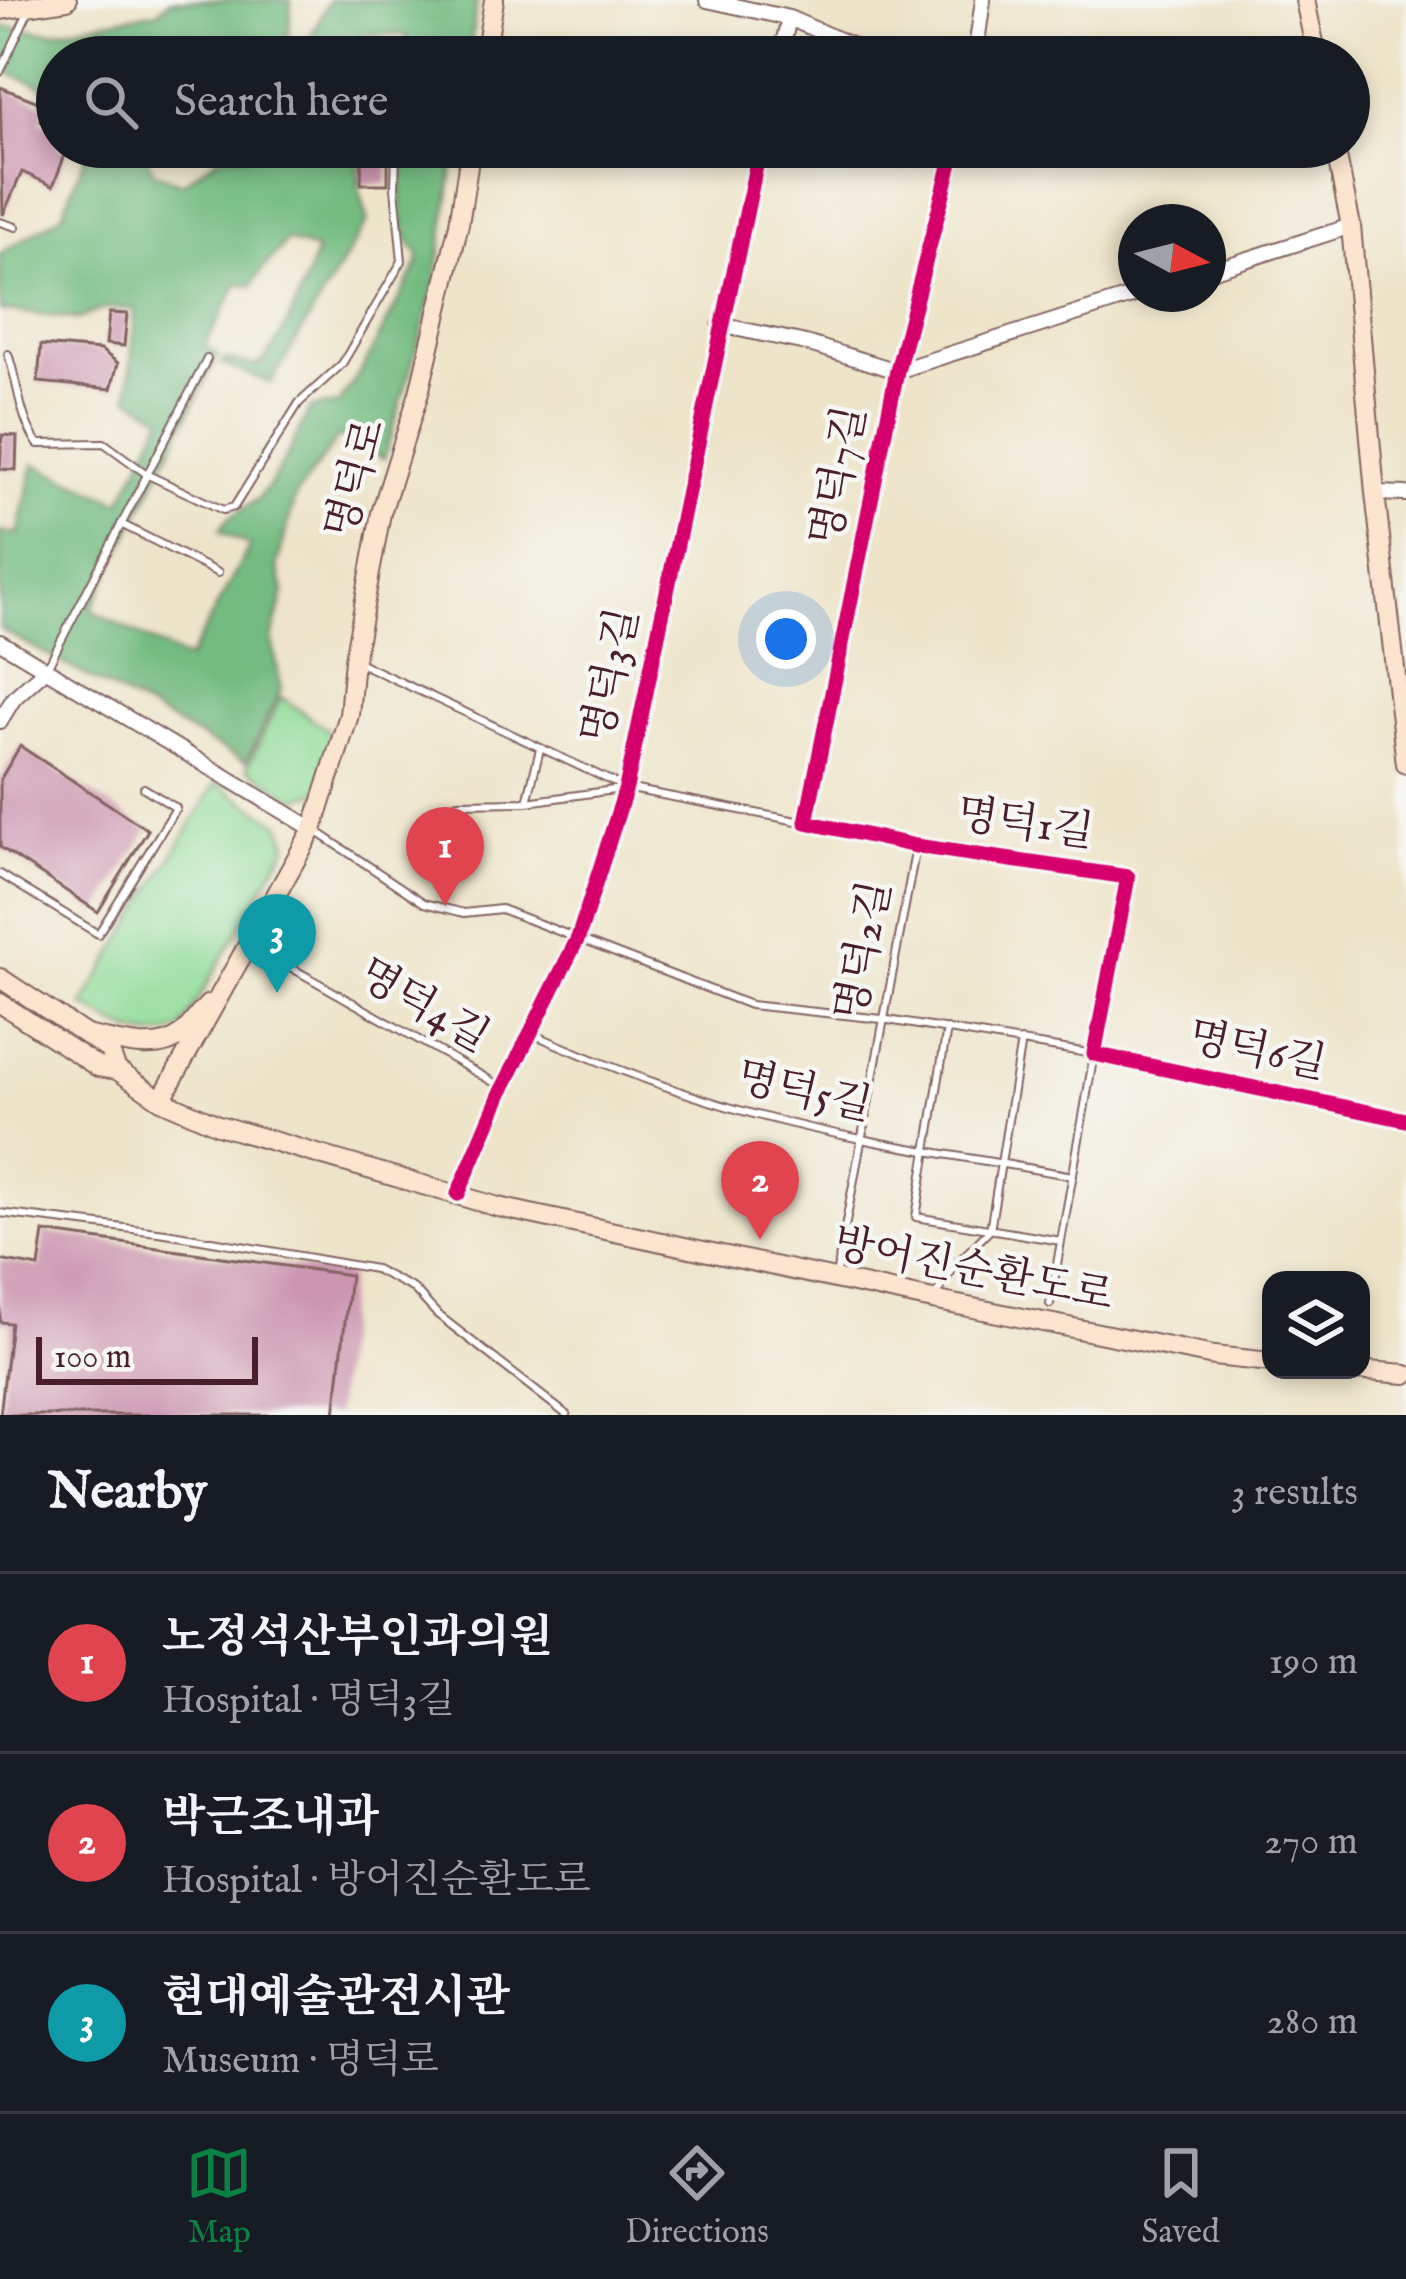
<!DOCTYPE html>
<html lang="en">
<head>
<meta charset="utf-8">
<style>
  :root { --surface:#171b24; --page:#20242c; --text:#f1f3f6; --muted:#9ea1a6; --line:#363941; --accent:#0b8043 }
  body { margin:0; font-family:"IM FELL English","Noto Serif KR",serif; background:var(--page); color:var(--text) }
  .controls { position:absolute; right:36px; bottom:36px; display:grid; overflow:hidden; border-radius:24px; box-shadow:0 6px 18px #0003 }
  .controls button { width:108px; height:108px; display:grid; place-items:center; padding:0; border:0; border-bottom:3px solid var(--line); background:var(--surface); color:var(--text); font:60px sans-serif }
  .compass { position:absolute; left:1118px; top:204px; width:108px; height:108px; border-radius:50%; background:var(--surface); box-shadow:0 6px 18px #0003; rotate:97deg }
  .scale { position:absolute; left:36px; bottom:30px; width:222px; box-sizing:border-box; padding-left:12px; border:6px solid #4a1f2b; border-top:0; font-size:33px; line-height:42px; white-space:nowrap; color:#4a1f2b; -webkit-text-stroke:9px #f6f6f2; paint-order:stroke }
  .you { position:absolute; left:786px; top:639px; width:42px; height:42px; margin:-30px; border:9px solid #fff; border-radius:50%; background:#1a73e8; box-shadow:0 0 0 18px #1a73e833 }
  .badge { display:grid; place-items:center; width:78px; height:78px; border-radius:50%; background:var(--accent); color:#fff; font-size:39px; font-weight:700 }
  .pin { position:absolute; translate:-50% -99px; filter:drop-shadow(0 3px 6px #0008) }
  .pin::after { content:''; position:absolute; top:63px; width:42px; height:36px; background:inherit; clip-path:polygon(0 0,100% 0,50% 100%) }
  .list { margin:0; padding:0; list-style:none }
  h2 { display:flex; justify-content:space-between; align-items:center; height:156px; margin:0; padding:0 48px; font-size:51px }
  h2 small { font-size:39px; font-weight:400; color:var(--muted) }
  .list li { display:grid; grid-template-columns:78px 1fr auto; gap:36px; align-items:center; box-sizing:border-box; height:180px; padding:0 48px; border-top:3px solid var(--line) }
  .list b { display:block; font-size:45px; white-space:nowrap }
  .list p { margin:0; font-size:39px; white-space:nowrap; color:var(--muted) }
  .list em { font-size:39px; font-style:normal; color:var(--muted) }
  .icon { flex:none; width:66px; height:66px; fill:none; stroke:currentColor; stroke-width:2; stroke-linecap:round; stroke-linejoin:round }
  .map { position:relative; flex:none; width:1406px; height:1415px; overflow:hidden }
  .search { position:absolute; background:var(--surface); box-shadow:0 6px 18px #0003; left:36px; right:36px; top:36px; height:132px; display:flex; align-items:center; gap:30px; box-sizing:border-box; padding:0 42px; border-radius:66px; color:var(--muted); font-size:45px }
  .sheet { height:696px; background:var(--surface) }
  nav { display:flex; justify-content:space-around; align-items:center; box-sizing:border-box; height:168px; border-top:3px solid var(--line); background:var(--surface); font-size:33px; color:var(--muted) }
  nav a { display:grid; justify-items:center; gap:6px }
  nav .on { color:var(--accent) }
  .map>svg:first-child { display:block }
  .green { fill:#8fdb97; stroke:#6c7d61; stroke-width:3 }
  .forest { fill:#73bb80; stroke:#5e6d56; stroke-width:3 }
  .building { fill:#cc96b0 }
  .lines { fill:none; stroke-linecap:round; stroke-linejoin:round }
  .lane-casing { stroke:#836462; stroke-width:10 }
  .street-casing { stroke:#836462; stroke-width:18 }
  .secondary-casing { stroke:#836462; stroke-width:22 }
  .lane { stroke:#fff; stroke-width:6 }
  .street { stroke:#fff; stroke-width:14 }
  .secondary { stroke:#fce5cf; stroke-width:18 }
  .cycleway-casing { stroke:#f6f6f2; stroke-width:22 }
  .cycleway { stroke:#d6006c; stroke-width:15 }
  .labels { text-anchor:middle; dominant-baseline:central; stroke-width:9; stroke-linejoin:round; paint-order:stroke }
  .street-label { font-size:42px; fill:#4a1f2b; stroke:#f6f6f2 }
</style>
</head>
<body>
<div class="map">
<svg width="1406" height="1415" viewBox="0 0 1406 1415">
  <rect width="100%" height="100%" fill="#f6f6f2"/>
  <filter id="ink" filterUnits="userSpaceOnUse"><feTurbulence type="fractalNoise" baseFrequency=".00833" numOctaves="2"/><feDisplacementMap in="SourceGraphic" scale="24" xChannelSelector="R" yChannelSelector="G"/><feConvolveMatrix kernelMatrix="1 2 1 2 8 2 1 2 1" color-interpolation-filters="sRGB"/></filter>
  <filter id="wash" filterUnits="userSpaceOnUse"><feTurbulence type="fractalNoise" baseFrequency=".004" numOctaves="4" result="noise"/><feDisplacementMap in="SourceGraphic" scale="48" xChannelSelector="R" yChannelSelector="G"/><feGaussianBlur stdDeviation="2.7" result="paint"/><feColorMatrix in="noise" values="0 0 0 0 0 0 0 0 0 0 0 0 0 0 0 0 0 1.4 0 .05"/><feComposite in="paint" operator="in"/></filter>
  <g filter="url(#wash)">
    <rect width="100%" height="100%" fill="#eee4c9"/>
    <!-- green -->
    <path class="green" d="M281 697 336 736 319 792 295 799 247 768Z
      M216 783 280 824 288 844 182 1028C144 1048 116 1024 83 1005Z"/>
    <!-- forest -->
    <path class="forest" d="M170 0H291L289 34 277 45 278 57H57V115L54 91 0 69V26L52 32 159 11Z
      M329 0H477L469 57H407V35L360 34 359 57H307L310 39Z
      M89 147H147L145 153 154 173 183 183 219 157 314 147H359V188L368 220 271 383 222 364 225 359 258 366C288 336 301 290 317 251L287 240C276 257 260 268 252 286L238 283 205 346 218 355 91 610 188 660 250 546 220 531C230 510 248 511 261 495 283 469 295 438 310 408L338 404 364 366 418 264 419 254C392 230 403 180 404 147H456L436 283 384 459 339 436 295 496 277 566 284 592 272 639 281 689 246 762 0 629V532L18 534 34 464 121 502 163 417 129 397 135 309 106 308 77 319 0 310V254L62 215Z"/>
    <g id="blocks">
      <!-- building -->
      <path class="building" d="M0 87 46 105 40 121 57 127V147H68L53 186 22 172 3 215Z
        M362 147H388V184H361Z
        M109 313 127 314 124 346 106 344Z
        M41 345 101 350 118 363 111 389 38 382Z
        M2 435 17 436 16 470 0 469Z
        M20 746 148 830 98 912 0 847V780Z
        M44 1232 350 1275 335 1415H0L11 1323 0 1322V1260L39 1267Z"/>
    </g>
  </g>
  <g filter="url(#ink)">
    <use href="#blocks" fill-opacity="0" stroke="#836462" stroke-width="3"/>
    <g class="lines">
      <defs>
        <path id="lane" d="M398 57V53
          M0 72 29 10
          M0 222 16 227
          M8 354C19 386 19 417 38 444L104 443 148 475 223 510 234 507 299 403 342 364 402 261 395 188 396 147
          M121 524 218 573
          M360 663 626 788 802 822
          M48 666 207 359
          M527 802 540 749
          M457 803 527 802 621 789
          M316 831 424 903 464 913 501 909 750 1005 882 1019 1094 1054 1050 1304
          M0 874 98 934 176 808 144 788
          M253 946 502 1087
          M947 1029 916 1217 1061 1241
          M533 1034C606 1066 680 1094 757 1115 860 1143 968 1157 1073 1176
          M0 1213 166 1233 375 1269 414 1289 437 1314 567 1415
          M990 1230 1021 1041
          M836 1276 916 847
          M935 1296 957 1263 990 1230"/>
        <path id="street" d="M707 0 789 18 878 57
          M780 57 789 18
          M975 57 983 0
          M955 147 897 371 806 822 916 846 1128 877 1094 1054 1406 1120
          M1208 272 1351 226
          M720 325 806 343 897 371 1138 294
          M1375 493 1406 494
          M0 642 313 829
          M0 721 14 698 46 669
          M458 1194 503 1088 578 938 626 788 760 147"/>
        <path id="secondary" d="M1305 0 1317 57
          M0 10 67 0
          M485 57 494 0
          M1335 147 1351 226 1375 493 1406 764
          M0 978 109 1050 117 1070
          M0 1003 98 1067 117 1070 161 1100 218 1125 498 1207 933 1300 1214 1356 1271 1362
          M86 1035C115 1040 157 1056 182 1034 192 1025 199 1013 209 1004
          M161 1100 313 829 349 715 354 660 381 513 419 393 459 224 471 147
          M1355 1370 1406 1374"/>
      </defs>
      <!-- lane casing -->
      <use href="#lane" class="lane-casing"/>
      <!-- street casing -->
      <use href="#street" class="street-casing"/>
      <!-- secondary casing -->
      <use href="#secondary" class="secondary-casing"/>
      <!-- lane -->
      <use href="#lane" class="lane"/>
      <!-- street -->
      <use href="#street" class="street"/>
      <!-- secondary -->
      <use href="#secondary" class="secondary"/>
      <defs>
        <path id="cycleway" d="M955 147 897 371 806 822 916 846 1128 877 1094 1054 1406 1120
          M458 1194 503 1088 578 938 626 788 760 147"/>
      </defs>
      <!-- cycleway casing -->
      <use href="#cycleway" class="cycleway-casing"/>
      <!-- cycleway -->
      <use href="#cycleway" class="cycleway"/>
    </g>
  </g>
  <g class="labels">
    <!-- street labels -->
    <g class="street-label">
      <text transform="translate(840 476) rotate(-79)">명덕7길</text>
      <text transform="translate(357 479) rotate(-75)">명덕로</text>
      <text transform="translate(612 676) rotate(-78)">명덕3길</text>
      <text transform="translate(1025 825) rotate(8)">명덕1길</text>
      <text transform="translate(865 951) rotate(-79)">명덕2길</text>
      <text transform="translate(423 1007) rotate(30)">명덕4길</text>
      <text transform="translate(1257 1052) rotate(12)">명덕6길</text>
      <text transform="translate(804 1093) rotate(13)">명덕5길</text>
      <text transform="translate(973 1271) rotate(11)">방어진순환도로</text>
    </g>
  </g>
</svg>
<div class="controls">
<button><svg class="icon" aria-label="layers" viewBox="0 0 24 24"><path d="M12 4l9 5-9 5-9-5zM3 14l9 5 9-5"/></svg></button>
</div>
<svg class="compass" viewBox="-18 -18 36 36"><path d="M0-13l5 13h-10z" fill="#e53935"/><path d="M0 13l5-13h-10z" fill="#9ea1a6"/></svg>
<div class="scale">100 m</div>
<div class="you"></div>
<div class="pin badge" style="left:445px;top:906px;background:#e0444e">1</div>
<div class="pin badge" style="left:760px;top:1240px;background:#e0444e">2</div>
<div class="pin badge" style="left:277px;top:993px;background:#0f9aa8">3</div>
<div class="search"><svg class="icon" aria-label="search" viewBox="0 0 24 24"><circle cx="10" cy="10" r="6"/><path d="M15 15l6 6"/></svg>Search here</div>
</div>
<section class="sheet">
<h2>Nearby<small>3 results</small></h2>
<ul class="list">
<li><span class="badge" style="background:#e0444e">1</span><div><b>노정석산부인과의원</b><p>Hospital · 명덕3길</p></div><em>190 m</em></li>
<li><span class="badge" style="background:#e0444e">2</span><div><b>박근조내과</b><p>Hospital · 방어진순환도로</p></div><em>270 m</em></li>
<li><span class="badge" style="background:#0f9aa8">3</span><div><b>현대예술관전시관</b><p>Museum · 명덕로</p></div><em>280 m</em></li>
</ul>
</section>
<nav>
<a class="on"><svg class="icon" aria-label="map" viewBox="0 0 24 24"><path d="M3 6l6-2 6 2 6-2v14l-6 2-6-2-6 2zM9 4v14M15 6v14"/></svg>Map</a>
<a><svg class="icon" aria-label="directions" viewBox="0 0 24 24"><path d="M12 3l9 9-9 9-9-9zM9 14v-3h6M13 9l2 2-2 2"/></svg>Directions</a>
<a><svg class="icon" aria-label="saved" viewBox="0 0 24 24"><path d="M7 4h10v16l-5-4-5 4z"/></svg>Saved</a>
</nav>
</body>
</html>
